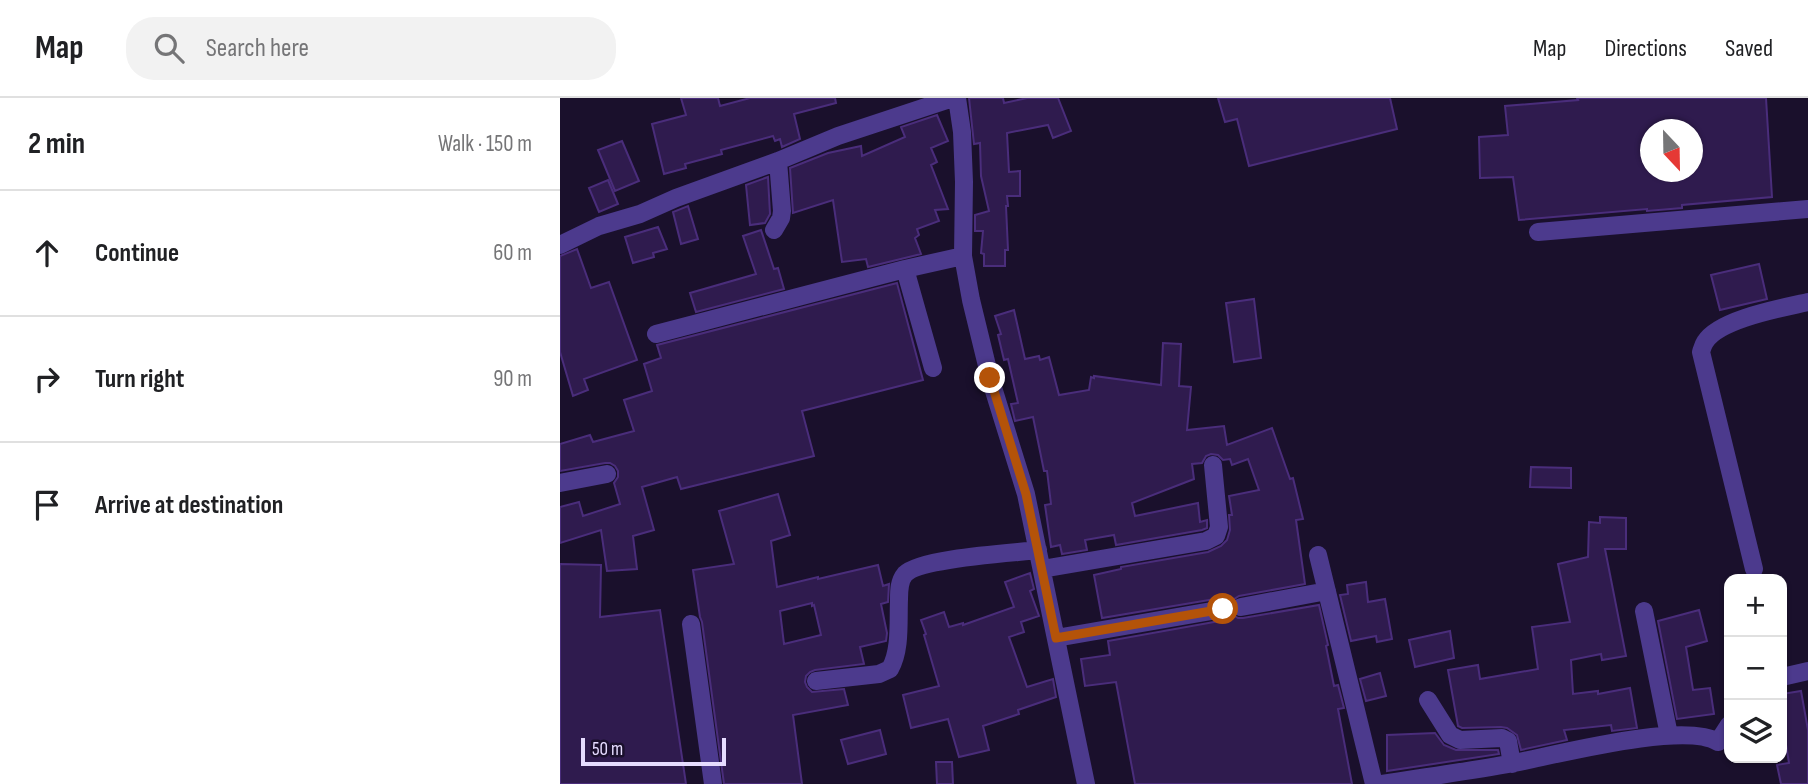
<!DOCTYPE html>
<html lang="en">
<head>
<meta charset="utf-8">
<style>
  :root { --surface:#fff; --page:#f2f2f2; --text:#202124; --muted:#757577; --line:#e0e0e0 }
  body { margin:0; font-family:"Sofia Sans Condensed",sans-serif; background:var(--page); color:var(--text) }
  .controls { position:absolute; right:21px; bottom:21px; display:grid; overflow:hidden; border-radius:14px; box-shadow:0 2px 5px #0004 }
  .controls button { width:63px; height:63px; display:grid; place-items:center; padding:0; border:0; border-bottom:2px solid var(--line); background:var(--surface); color:var(--text); font:35px sans-serif }
  .compass { position:absolute; left:1080px; top:21px; width:63px; height:63px; border-radius:50%; background:var(--surface); box-shadow:0 2px 5px #0004; rotate:158deg }
  .scale { position:absolute; left:21px; bottom:18px; width:145px; box-sizing:border-box; padding-left:7px; border:4px solid #e6dcff; border-top:0; font-size:19px; line-height:24px; white-space:nowrap; color:#e6dcff; -webkit-text-stroke:5px #1a102c; paint-order:stroke }
  .stop { position:absolute; width:21px; height:21px; margin:-16px; border:5px solid #b45309; border-radius:50%; background:#fff }
  .stop.end { background:#b45309; border-color:#fff; box-shadow:0 2px 7px #0008 }
  .list { margin:0; padding:0; list-style:none }
  h2 { display:flex; justify-content:space-between; align-items:center; height:91px; margin:0; padding:0 28px; font-size:30px }
  h2 small { font-size:23px; font-weight:400; color:var(--muted) }
  .list li { display:grid; grid-template-columns:46px 1fr auto; gap:21px; align-items:center; box-sizing:border-box; height:126px; padding:0 28px; border-top:2px solid var(--line) }
  .list b { display:block; font-size:26px; white-space:nowrap }
  .list em { font-size:23px; font-style:normal; color:var(--muted) }
  .icon { flex:none; width:38px; height:38px; fill:none; stroke:currentColor; stroke-width:2; stroke-linecap:round; stroke-linejoin:round }
  .map { position:relative; flex:none; width:1248px; height:686px; overflow:hidden }
  header { display:flex; align-items:center; gap:42px; box-sizing:border-box; height:98px; padding:0 35px; background:var(--surface); border-bottom:2px solid var(--line) }
  header strong { font-size:33px }
  nav { display:flex; gap:38px; margin-inline-start:auto; font-size:24px }
  .search { width:490px; height:63px; background:var(--page); display:flex; align-items:center; gap:18px; box-sizing:border-box; padding:0 24px; border-radius:28px; color:var(--muted); font-size:26px }
  main { display:flex }
  aside { flex:1; background:var(--surface) }
  .map>svg:first-child { display:block }
  .building { fill:#2f1b4e; stroke:#4a2d7b; stroke-width:2; fill-rule:evenodd }
  .lines { fill:none; stroke-linecap:round; stroke-linejoin:round }
  .minor { stroke:#4c3a8d; stroke-width:18 }
  .route { stroke:#b45309; stroke-width:9 }
</style>
</head>
<body>
<header>
<strong>Map</strong>
<div class="search"><svg class="icon" aria-label="search" viewBox="0 0 24 24"><circle cx="10" cy="10" r="6"/><path d="M15 15l6 6"/></svg>Search here</div>
<nav><a>Map</a><a>Directions</a><a>Saved</a></nav>
</header>
<main>
<aside>
<h2>2 min<small>Walk · 150 m</small></h2>
<ul class="list">
<li><svg class="icon" aria-label="ahead" viewBox="0 0 24 24"><path d="M12 20V5M6 11l6-6 6 6"/></svg><div><b>Continue</b></div><em>60 m</em></li>
<li><svg class="icon" aria-label="right" viewBox="0 0 24 24"><path d="M7 20v-9h11M14 6l5 5-5 5"/></svg><div><b>Turn right</b></div><em>90 m</em></li>
<li><svg class="icon" aria-label="arrive" viewBox="0 0 24 24"><path d="M6 21V4h12l-3 4 3 4H6"/></svg><div><b>Arrive at destination</b></div></li>
</ul>
</aside>
<div class="map">
<svg width="1248" height="686" viewBox="0 0 1248 686">
  <rect width="100%" height="100%" fill="#1a102c"/>
  <!-- building -->
  <path class="building" d="M121 0H158L160 8 190 0H275L276 5 234 16 240 41 222 49 220 41 215 43 213 38 161 52 162 56 125 66 126 70 104 76 92 26 126 17Z
    M409 0H443L444 5 467 0H498L511 33 493 40 488 27 447 35 449 74 460 73V98H447L448 108H446L448 152H445V168H424V156L421 155 423 133H415V117L429 113 421 78 420 45 414 46Z
    M658 0H830L837 31 689 68 677 21 665 24Z
    M1017 0H1206L1212 99 1122 107V110L1087 113V111L959 122 953 79 920 80 919 39 948 37 945 8 1018 2ZM1090 32H1132V74H1090Z
    M377 17 388 43 371 50 377 64 371 67 388 111 375 112 379 123 357 131 359 137 355 140 361 156 308 169 306 161 282 164 273 102 233 115 230 70 268 55 301 48 302 58 345 39 341 29Z
    M62 43 79 83 55 93 38 52Z
    M208 79 210 116 205 125 190 127 186 87Z
    M48 82 58 106 39 114 29 90Z
    M128 108 138 141 121 146 113 114Z
    M98 129 107 151 93 155 94 159 73 165 65 139Z
    M201 132 214 171 218 170 224 191 136 214 130 195 196 176 183 138Z
    M17 151 31 190 49 184 77 262 24 281 28 292 13 298 0 254V158Z
    M1199 166 1207 201 1160 212 1151 177Z
    M337 185 363 282 242 313 254 358 121 391 117 379 82 389 94 432 73 438 77 471 47 473 41 432 0 445V409L19 404 23 418 60 406 54 385 58 379V373L55 368 50 365H45L0 373V346L30 337 33 344 74 333 64 302 92 293 84 266 101 260 97 247Z
    M694 201 701 260 674 264 666 205Z
    M454 212 465 261 479 258 480 262 489 259 499 297 529 292 531 279 534 280V278L601 287 603 245 621 246 619 288 631 289 627 332 664 328 667 347 712 330 730 381 733 380 743 421 736 422 745 486 679 498 671 503 666 500H661L542 520 534 477 561 471V469L648 454 661 448 667 442 670 432 669 417H672L669 398 699 392 688 361 672 367 670 361 663 362 658 357 651 356 646 358 642 365 632 366 634 381 572 405 575 418 638 405 640 424 647 422V430L642 432 556 447 554 437 525 442 527 452 502 456 500 447 491 449 485 407 491 406 487 373H484L473 319 455 323 451 306 458 305 448 261 444 262 438 237 441 236 435 218Z
    M971 369 1011 370V390L970 389Z
    M218 396 230 437 211 443 217 489 258 479V481L318 467 323 488 329 486 328 504 321 506 327 535 326 543 300 549 304 566 255 572 250 574 246 578 245 584 247 589 252 594 284 591 288 607 233 617 242 686H164L142 524 140 519 133 472 174 466 159 413ZM252 505V508L254 507 261 537 224 546 220 513Z
    M1040 419 1066 420V451H1045L1066 558 1042 562 1041 556 1011 562 1013 596 1038 593V596L1070 590 1077 630 1052 633 1051 627 1004 632 1007 642 961 652 957 637 947 630 941 629 902 630 898 628 888 572 918 567 920 581 978 571 972 529 1010 524 998 466 1028 459 1029 424 1040 425Z
    M0 466 41 467 40 519 100 512 126 686H0Z
    M470 475 474 491 470 493 479 518 461 524 464 534 449 539 467 589 493 581 496 599 458 612 459 616 423 628 429 652 399 659 388 621 351 630 343 597 379 588 364 537 366 536 361 522 384 514 389 529 403 525V527L454 509 445 484Z
    M806 484 808 504 825 501 832 541 817 544 816 538 791 543 780 497 788 496 787 487Z
    M759 507 768 547 766 548 774 588 778 587 784 610 778 611 792 686H575L556 584 525 588 521 561 550 557 548 543 665 522 673 517 678 520H683Z
    M1139 512 1147 543 1126 549 1133 592 1150 590 1154 616 1117 621 1098 523Z
    M890 533 894 560 855 569 849 542Z
    M820 575 826 598 806 603 800 581Z
    M1241 593 1248 632V686H1221L1217 667 1229 665 1222 622V596Z
    M320 632 326 656 288 666 281 642Z
    M875 635 884 647 896 652H938L939 656 827 673V637Z
    M376 664H392L393 686H377Z"/>
  <g class="lines">
    <!-- minor -->
    <path class="minor" d="M397 0 402 34 404 84 403 158 411 202 430 280 466 396 526 686
      M214 132 221 120 222 113 218 63
      M978 134 1248 111
      M0 147 39 128 80 116 116 100 218 63 278 38 393 0
      M345 171 373 270
      M96 236 345 171 403 158
      M0 385 47 376
      M758 457 814 686
      M482 471 646 443 656 438 659 429 653 367
      M1194 471 1141 254C1142 251 1143 247 1145 244 1159 221 1222 210 1248 204
      M681 509 767 493
      M1084 513 1109 637
      M131 526 153 686
      M496 540 663 511
      M1222 579 1248 573
      M256 583 319 576 330 571C341 552 338 523 339 501 339 493 339 483 345 476 360 460 453 455 478 452
      M868 602 890 637 900 642 942 640 948 643 952 666
      M822 686C866 679 910 673 954 665 996 657 1124 623 1158 644L1169 627"/>
  </g>
  <g class="lines">
    <!-- route -->
    <path class="route" d="M430 280 466 396 496 540 663 511"/>
  </g>
</svg>
<div class="controls">
<button>+</button>
<button>−</button>
<button><svg class="icon" aria-label="layers" viewBox="0 0 24 24"><path d="M12 4l9 5-9 5-9-5zM3 14l9 5 9-5"/></svg></button>
</div>
<svg class="compass" viewBox="-18 -18 36 36"><path d="M0-13l5 13h-10z" fill="#e53935"/><path d="M0 13l5-13h-10z" fill="#757577"/></svg>
<div class="scale">50 m</div>
<div class="stop" style="left:663px;top:511px"></div>
<div class="stop end" style="left:430px;top:280px"></div>
</div>
</main>
</body>
</html>
